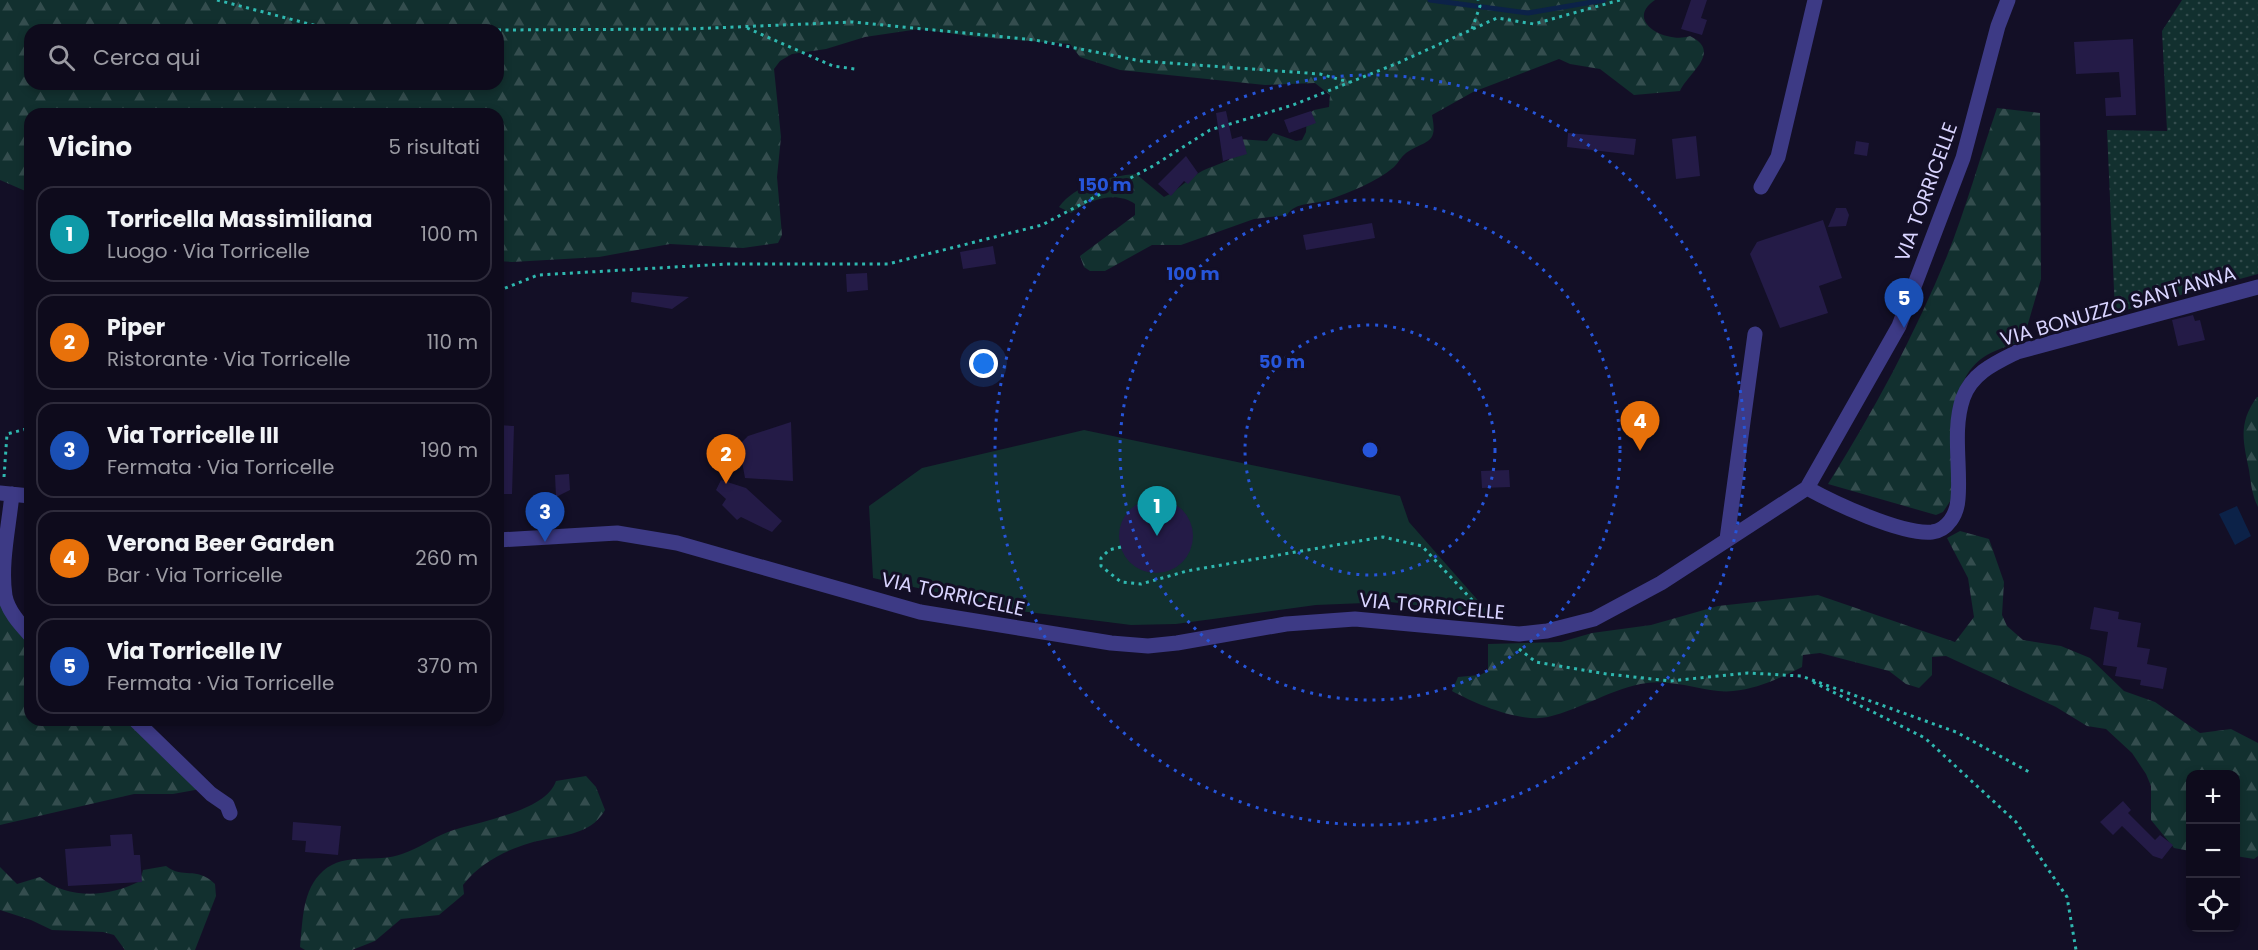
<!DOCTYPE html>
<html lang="it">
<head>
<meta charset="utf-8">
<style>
  :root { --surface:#0e0b1c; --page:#1c1929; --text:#f1f3f6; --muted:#9b9ba3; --line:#2e2b3b; --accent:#00e5ff }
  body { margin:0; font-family:Poppins,sans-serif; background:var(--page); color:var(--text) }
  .controls { position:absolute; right:18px; bottom:18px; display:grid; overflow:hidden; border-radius:12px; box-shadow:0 3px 9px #0003 }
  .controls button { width:54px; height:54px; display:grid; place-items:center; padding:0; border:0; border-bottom:2px solid var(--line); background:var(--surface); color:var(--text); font:30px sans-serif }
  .you { position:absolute; left:984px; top:364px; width:21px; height:21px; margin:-15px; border:4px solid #fff; border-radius:50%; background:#1a73e8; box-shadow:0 0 0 9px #1a73e833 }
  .badge { display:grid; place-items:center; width:39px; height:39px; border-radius:50%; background:var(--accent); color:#fff; font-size:20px; font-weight:700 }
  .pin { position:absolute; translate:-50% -50px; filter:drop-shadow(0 2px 3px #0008) }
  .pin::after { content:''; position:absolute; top:32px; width:21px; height:18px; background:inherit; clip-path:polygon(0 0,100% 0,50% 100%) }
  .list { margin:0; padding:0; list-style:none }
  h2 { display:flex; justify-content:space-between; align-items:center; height:78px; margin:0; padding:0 24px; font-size:26px }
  h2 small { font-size:20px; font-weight:400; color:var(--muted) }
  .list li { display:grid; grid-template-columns:39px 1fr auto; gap:18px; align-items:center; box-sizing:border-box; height:96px; margin:0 12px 12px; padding:0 12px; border:2px solid var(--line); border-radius:18px }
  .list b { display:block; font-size:22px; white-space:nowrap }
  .list p { margin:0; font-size:20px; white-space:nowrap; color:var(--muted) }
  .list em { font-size:20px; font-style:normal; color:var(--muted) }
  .icon { flex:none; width:33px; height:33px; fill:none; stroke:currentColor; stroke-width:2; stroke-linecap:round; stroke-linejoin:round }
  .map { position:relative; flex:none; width:2258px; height:950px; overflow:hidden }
  .search { position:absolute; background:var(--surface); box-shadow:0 3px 9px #0003; left:24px; top:24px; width:480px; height:66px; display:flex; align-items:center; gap:15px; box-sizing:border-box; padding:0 21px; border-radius:18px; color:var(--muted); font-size:22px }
  .panel { position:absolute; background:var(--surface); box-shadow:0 3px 9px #0003; left:24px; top:108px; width:480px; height:618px; border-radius:18px }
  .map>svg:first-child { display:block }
  .grass { fill:url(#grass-dots) }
  .forest { fill:url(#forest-firs); fill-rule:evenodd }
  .park { fill:#12302f }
  .water { fill:#0c2248 }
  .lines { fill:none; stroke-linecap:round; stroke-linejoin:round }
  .stream { stroke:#0c2248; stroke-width:5 }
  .building { fill:#241b47 }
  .path { stroke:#2fb8b0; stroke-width:3; stroke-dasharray:3 4.5; stroke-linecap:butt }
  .minor { stroke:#3d3a85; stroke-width:15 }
  .ring { fill:none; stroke:#2655da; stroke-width:3; stroke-dasharray:3 6 }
  .labels { text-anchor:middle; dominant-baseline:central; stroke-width:6; stroke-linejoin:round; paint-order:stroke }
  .street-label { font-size:20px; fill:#d9d4ff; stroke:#130f26 }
  .centre { fill:#2655da; stroke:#130f26; stroke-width:3 }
  .ring-label { font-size:18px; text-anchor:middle; font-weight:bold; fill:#2655da; stroke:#130f26; stroke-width:6; stroke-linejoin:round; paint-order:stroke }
</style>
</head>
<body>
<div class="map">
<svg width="2258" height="950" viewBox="0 0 2258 950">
  <defs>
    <pattern id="grass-dots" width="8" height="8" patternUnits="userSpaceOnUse" patternTransform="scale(1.5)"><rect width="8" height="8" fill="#12302f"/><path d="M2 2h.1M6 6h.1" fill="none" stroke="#344d4e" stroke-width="1.8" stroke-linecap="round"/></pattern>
    <pattern id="forest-firs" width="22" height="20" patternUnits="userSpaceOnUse" patternTransform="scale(1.5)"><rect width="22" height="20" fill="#12302f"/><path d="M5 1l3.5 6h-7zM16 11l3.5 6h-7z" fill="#344d4e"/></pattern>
  </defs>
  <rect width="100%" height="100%" fill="#130f26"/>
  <!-- grass -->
  <path class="grass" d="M2182 0H2258V274L2115 313 2107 130 2167 131 2162 31Z"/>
  <!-- forest -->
  <path class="forest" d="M0 0H1655C1623 22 1668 44 1690 36 1723 52 1688 73 1680 91L1634 95 1600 69 1570 64 1559 59 1473 92 1432 115C1438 145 1427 139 1406 153 1401 157 1398 163 1394 167 1375 183 1350 192 1328 200 1314 205 1296 201 1287 215L1254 219 1181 245H1152L1105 271H1090L1084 267 1080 256 1135 215V204C1116 190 1088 200 1071 213L1059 207C1075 185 1109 176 1136 174L1164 197C1175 192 1184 183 1194 176 1205 168 1218 165 1229 160L1238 139 1267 141 1273 133 1296 141 1302 140 1306 132 1307 115 1314 110 1329 107 1330 95 1315 83 1265 85 1120 70 1080 57 1070 44 977 37 919 29 865 37 826 49 792 54 780 61 774 69 781 137 777 177 782 235 778 243 743 248 670 244 599 257 512 262 498 261V114H30V193L0 180ZM30 30H498V84H30Z
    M1997 108 2040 113 2041 279 2023 341C1989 352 1972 357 1959 392L1951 500 1943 512 1936 515 1828 484C1874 411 1914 336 1947 256 1966 208 1980 157 1997 108Z
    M2257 397H2258V507C2252 495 2251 484 2249 470 2243 441 2238 423 2257 397Z
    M1960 531 1989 539 2004 582 2002 615 2007 626 2023 640 2061 646 2090 658 2124 691 2155 702 2200 733 2231 729 2258 743V856L2254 859 2236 856V774H2190V851L2174 848 2151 820V786L2146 774 2132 753 2106 729 2087 726 2056 707 1946 656 1932 657V675L1919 688 1906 684 1889 671 1820 653 1803 655 1802 667C1780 678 1758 689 1733 691 1709 694 1676 679 1647 683 1612 688 1582 709 1548 717 1520 723 1476 704 1452 691L1458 677 1480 675 1488 671V644L1561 642 1592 633 1651 625 1718 606 1818 595 1955 642 1974 617 1968 578 1947 538Z
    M0 569 2 584 30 635V720H146L201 779 206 788 173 794H134L0 825Z
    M586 776 596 787 605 810C590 837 557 835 530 843 504 851 480 863 463 885L464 894 439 915 401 919 375 941 352 950H305L300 947C303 920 302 890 323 871 346 851 376 864 402 854 418 849 432 838 448 832 475 822 546 812 556 781Z
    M166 866C184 880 195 865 215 884L216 896 195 950H125L114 935 103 932 52 930 31 920 0 910V867L17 884 40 877C68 900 110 897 140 881L143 870Z"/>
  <!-- park -->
  <path class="park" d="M1084 430 1400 496 1409 522 1490 614 1390 602 1316 605 1176 624 1131 625 1020 611 873 578 869 506 922 468Z"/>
  <!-- water -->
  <path class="water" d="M2237 506 2251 536 2235 545 2219 514Z"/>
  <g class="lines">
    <!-- stream -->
    <path class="stream" d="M1430 0 1528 13 1604 0"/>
  </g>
  <!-- building -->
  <path class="building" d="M1691 0H1707L1701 18 1707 20 1702 35 1681 29Z
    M2133 39 2136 115 2106 116 2105 98 2121 97 2119 72 2076 74 2074 42Z
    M1226 111 1232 139 1242 136 1247 154 1223 161 1216 113Z
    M1311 111 1316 123 1289 133 1284 120Z
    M1568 133 1636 139 1634 155 1567 147Z
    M1696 136 1700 176 1676 179 1672 139Z
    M1856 141 1869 143 1867 156 1854 154Z
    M1186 156 1198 173 1188 184 1184 181 1171 196 1158 184Z
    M1836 208H1846L1849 215 1846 226 1828 227Z
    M1823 220 1842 278 1819 286 1828 313 1780 328 1750 254 1757 242Z
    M1372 223 1375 238 1306 250 1303 235Z
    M993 246 996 264 963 269 960 252Z
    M867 273 868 290 847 292 846 274Z
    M632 292 689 297 672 309 631 302Z
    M2193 315 2195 321 2200 320 2205 340 2178 346 2172 320Z
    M791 422 793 481 745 478 739 445 748 436Z
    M498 425 514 426 512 494H498Z
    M1509 470 1510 487 1482 488 1481 471Z
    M569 474 570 490 556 497 555 475Z
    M721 480 746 488 782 521 772 532 741 517 737 520 722 505 726 499 716 490Z
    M1119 536a37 37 0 1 1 74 0a37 37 0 1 1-74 0Z
    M2094 607 2119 612 2118 619 2141 623 2137 647 2150 649 2147 664 2167 668 2163 689 2140 685 2141 680 2115 676 2117 667 2103 665 2108 632 2090 629Z
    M2123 801 2131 810 2128 813 2155 840 2160 835 2173 845 2162 859 2153 856 2122 826 2113 835 2100 822Z
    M293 822 341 826 338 855 305 852 306 841 292 840Z
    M132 834 134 855H140L142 882 68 886 65 849 111 846 110 835Z"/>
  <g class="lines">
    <!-- path -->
    <path class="path" d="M217 0 321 27 421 30
      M747 28 833 66 855 69
      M1472 29 1480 6 1478 0
      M498 30 688 29 853 22 1035 40 1141 61 1320 74 1349 82
      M498 291 538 275 727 264H888L1042 225 1153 166 1210 130 1293 105 1398 63 1497 18 1534 24 1620 0
      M4 477 7 434 30 428
      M1121 547 1109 550 1101 558V566L1121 582 1141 584 1187 571 1359 541 1383 537 1422 546 1486 615
      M1519 649 1536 662 1607 674 1670 681 1748 673 1801 676 1956 732 2031 773
      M1813 682 1925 738 2016 822 2067 897 2076 950"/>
    <!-- minor -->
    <path class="minor" d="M1761 187 1778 157 1815 0
      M1807 488C1834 503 1902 535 1932 532 1948 530 1957 514 1958 499 1961 467 1952 430 1963 398 1972 373 1995 363 2017 352L2258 287
      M0 493 30 496
      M12 494C9 526 0 564 5 596 8 611 20 624 30 635
      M1727 539 1755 334
      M498 540 617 533 677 543 920 612 1111 643 1148 646 1177 643 1286 624 1355 619 1519 634 1547 631 1594 619 1661 583 1807 488 1899 326 1963 158 1998 26 2008 0
      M135 720 211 794 227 805 230 813"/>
  </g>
  <!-- distance rings -->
  <g class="ring">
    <circle cx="1370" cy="450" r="125"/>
    <circle cx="1370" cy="450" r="250"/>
    <circle cx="1370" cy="450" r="375"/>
  </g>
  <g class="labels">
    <!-- street labels -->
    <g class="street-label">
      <text transform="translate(1926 192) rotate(-70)">VIA TORRICELLE</text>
      <text transform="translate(2118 306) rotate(-16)">VIA BONUZZO SANT'ANNA</text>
      <text transform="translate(953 594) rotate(12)">VIA TORRICELLE</text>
      <text transform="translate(1432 606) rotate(5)">VIA TORRICELLE</text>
    </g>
  </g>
  <circle cx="1370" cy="450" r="9" class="centre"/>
  <g class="ring-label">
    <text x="1105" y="191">150 m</text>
    <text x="1193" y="280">100 m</text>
    <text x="1282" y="368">50 m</text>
  </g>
</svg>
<div class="controls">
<button>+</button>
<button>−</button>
<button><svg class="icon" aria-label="locate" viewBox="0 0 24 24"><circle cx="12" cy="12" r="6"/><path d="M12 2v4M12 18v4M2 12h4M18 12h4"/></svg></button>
</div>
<div class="you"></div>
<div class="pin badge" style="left:1157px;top:536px;background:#0f9aa8">1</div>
<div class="pin badge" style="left:726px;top:484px;background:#e8710a">2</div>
<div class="pin badge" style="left:545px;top:542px;background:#1a4fb4">3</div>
<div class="pin badge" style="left:1640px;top:451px;background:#e8710a">4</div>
<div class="pin badge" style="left:1904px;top:328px;background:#1a4fb4">5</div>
<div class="search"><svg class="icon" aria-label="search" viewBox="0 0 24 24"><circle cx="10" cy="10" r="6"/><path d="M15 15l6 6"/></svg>Cerca qui</div>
<section class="panel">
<h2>Vicino<small>5 risultati</small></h2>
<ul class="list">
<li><span class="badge" style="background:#0f9aa8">1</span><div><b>Torricella Massimiliana</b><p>Luogo · Via Torricelle</p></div><em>100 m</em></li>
<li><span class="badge" style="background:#e8710a">2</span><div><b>Piper</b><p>Ristorante · Via Torricelle</p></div><em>110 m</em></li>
<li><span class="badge" style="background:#1a4fb4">3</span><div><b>Via Torricelle III</b><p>Fermata · Via Torricelle</p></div><em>190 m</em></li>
<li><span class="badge" style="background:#e8710a">4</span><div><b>Verona Beer Garden</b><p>Bar · Via Torricelle</p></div><em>260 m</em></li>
<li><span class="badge" style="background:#1a4fb4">5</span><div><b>Via Torricelle IV</b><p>Fermata · Via Torricelle</p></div><em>370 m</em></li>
</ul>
</section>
</div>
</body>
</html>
